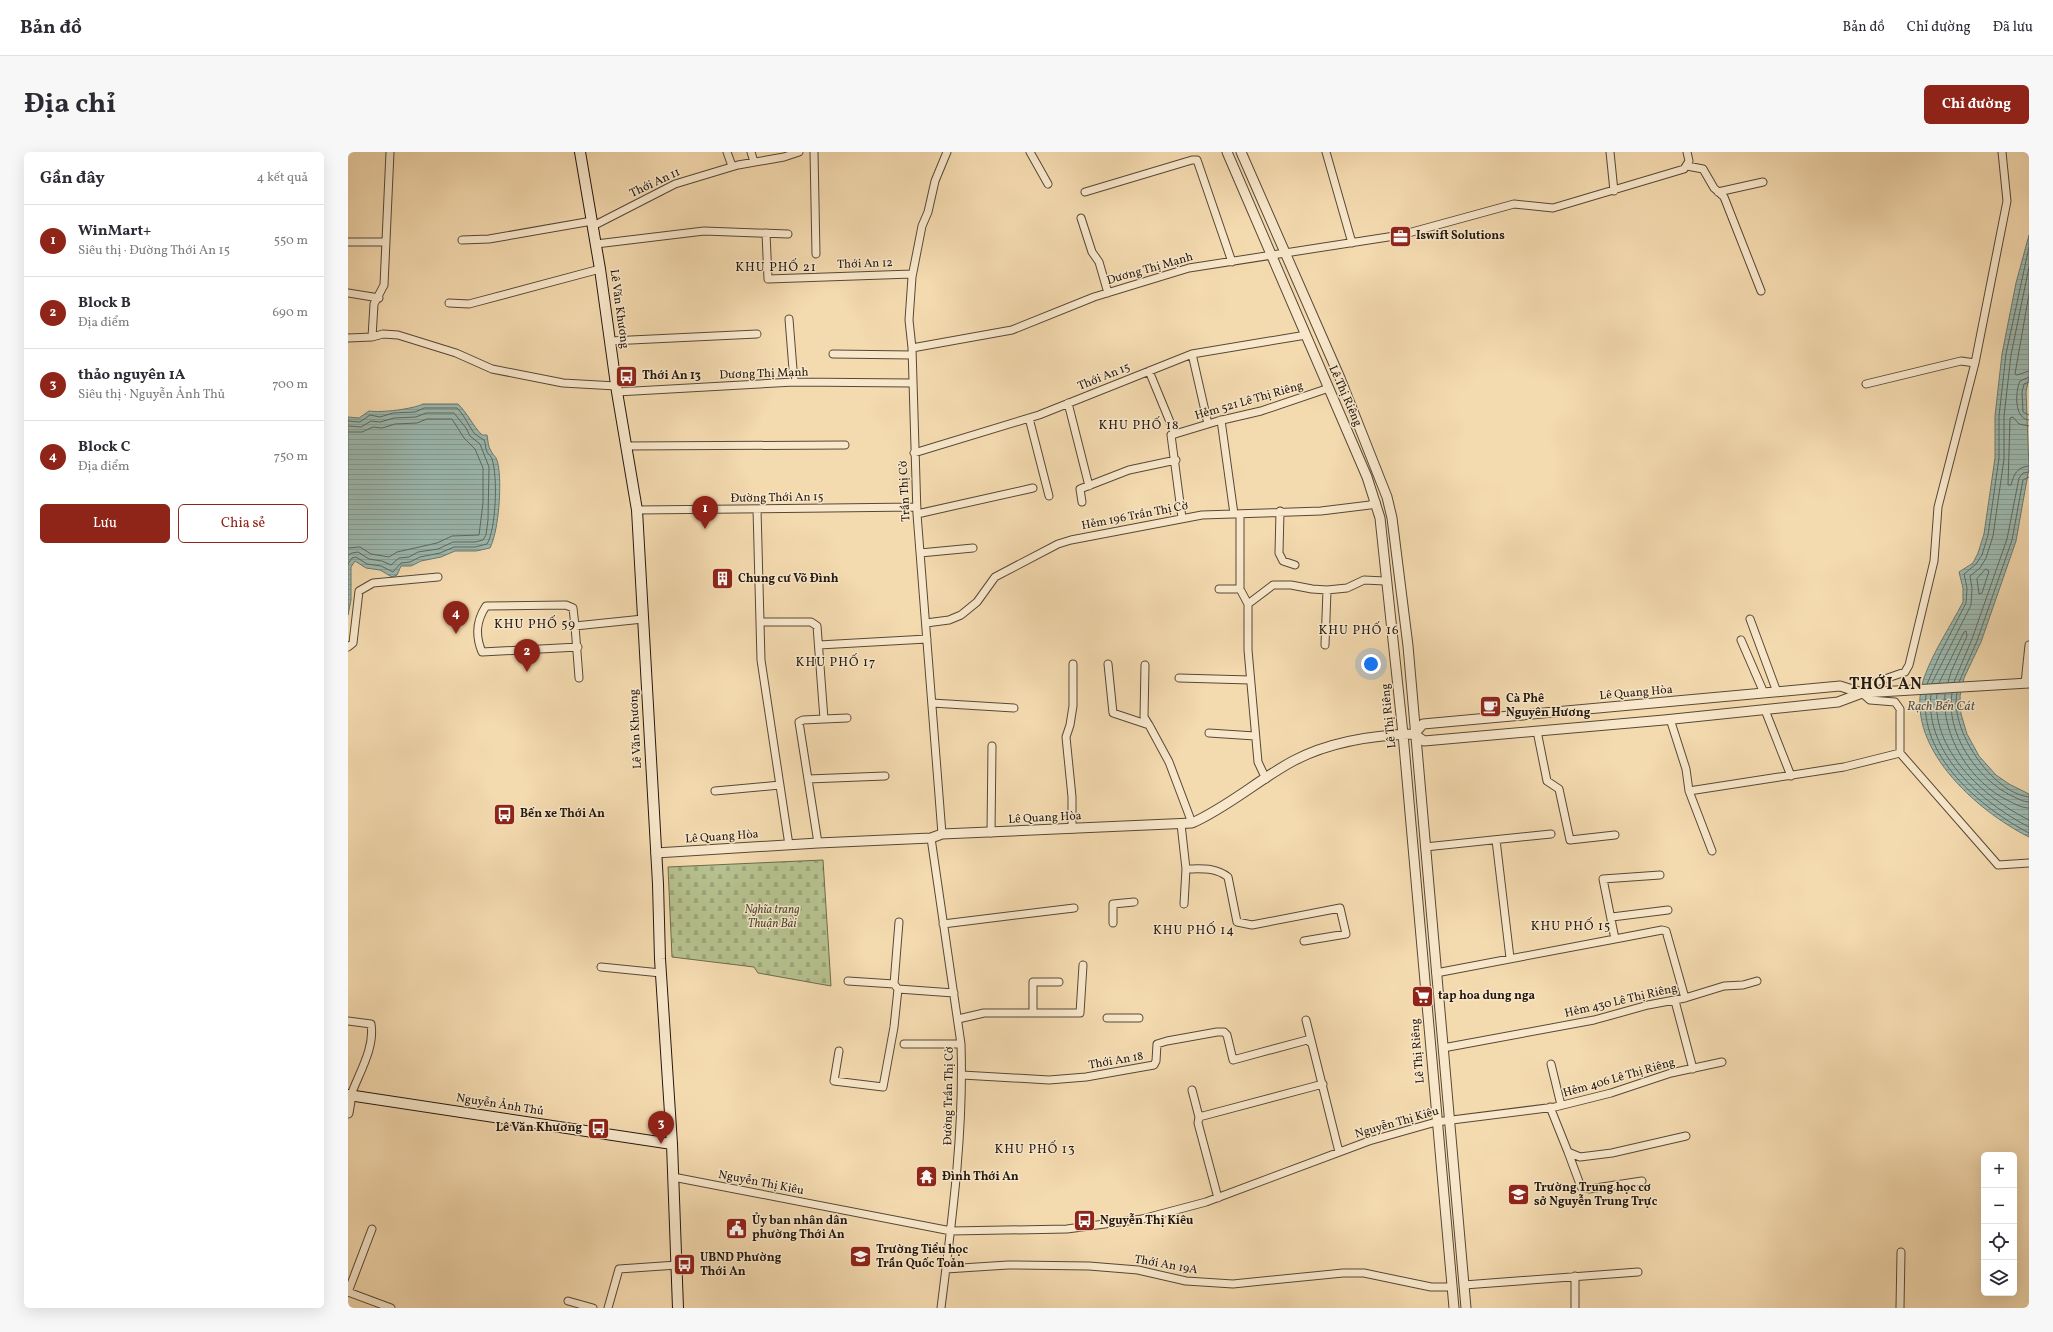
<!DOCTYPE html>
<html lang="vi">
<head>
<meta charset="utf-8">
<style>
  :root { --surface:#fff; --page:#f7f7f7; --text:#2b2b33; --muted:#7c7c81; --line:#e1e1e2; --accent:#8f2418 }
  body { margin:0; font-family:Vollkorn,serif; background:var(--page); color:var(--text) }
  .controls { position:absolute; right:12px; bottom:12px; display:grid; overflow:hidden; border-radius:6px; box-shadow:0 4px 16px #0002 }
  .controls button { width:36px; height:36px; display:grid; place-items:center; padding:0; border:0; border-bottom:1px solid var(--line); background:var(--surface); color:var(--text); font:20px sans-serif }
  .you { position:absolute; left:1023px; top:512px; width:14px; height:14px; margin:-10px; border:3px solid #fff; border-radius:50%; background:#1a73e8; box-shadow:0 0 0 6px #1a73e833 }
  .badge { display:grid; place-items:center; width:26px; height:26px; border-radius:50%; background:var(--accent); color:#fff; font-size:13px; font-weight:700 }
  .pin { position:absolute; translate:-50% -33px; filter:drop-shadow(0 1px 2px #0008) }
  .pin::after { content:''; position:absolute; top:21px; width:14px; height:12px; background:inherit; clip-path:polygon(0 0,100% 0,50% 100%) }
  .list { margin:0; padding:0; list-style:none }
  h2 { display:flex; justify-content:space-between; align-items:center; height:52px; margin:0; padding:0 16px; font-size:17px }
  h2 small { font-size:13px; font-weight:400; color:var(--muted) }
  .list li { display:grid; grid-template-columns:26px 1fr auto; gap:12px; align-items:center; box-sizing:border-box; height:72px; padding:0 16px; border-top:1px solid var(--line) }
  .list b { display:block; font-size:15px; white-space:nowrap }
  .list p { margin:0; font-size:13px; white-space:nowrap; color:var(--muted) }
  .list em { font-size:13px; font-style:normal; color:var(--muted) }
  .actions { display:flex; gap:8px; padding:12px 16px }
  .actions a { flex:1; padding:9px 0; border:1px solid var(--accent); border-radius:6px; text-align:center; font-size:14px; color:var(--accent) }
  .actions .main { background:var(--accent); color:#fff }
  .icon { flex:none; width:22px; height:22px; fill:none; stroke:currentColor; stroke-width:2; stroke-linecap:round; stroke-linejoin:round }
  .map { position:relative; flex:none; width:1681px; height:1156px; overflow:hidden; border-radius:6px }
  header { display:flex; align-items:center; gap:24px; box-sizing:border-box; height:56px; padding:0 20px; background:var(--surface); border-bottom:1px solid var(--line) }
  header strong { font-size:19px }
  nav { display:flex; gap:22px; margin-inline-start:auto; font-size:14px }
  .intro { display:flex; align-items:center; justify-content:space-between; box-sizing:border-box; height:96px; padding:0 24px }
  h1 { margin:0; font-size:28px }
  .button { padding:10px 18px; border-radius:6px; background:var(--accent); color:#fff; font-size:14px; font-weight:700 }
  main { display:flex; gap:24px; padding:0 24px }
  aside { flex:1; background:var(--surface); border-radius:6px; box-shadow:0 4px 16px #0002 }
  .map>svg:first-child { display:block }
  .cemetery { fill:url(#cemetery-stones); stroke:#6c6c4e }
  .water { fill:url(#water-rules); stroke:#6c7970 }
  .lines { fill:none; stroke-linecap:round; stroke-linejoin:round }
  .shore { stroke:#606960; stroke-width:1 }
  .minor-casing { stroke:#574836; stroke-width:9 }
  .tertiary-casing { stroke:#574836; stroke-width:11 }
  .secondary-casing { stroke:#23180e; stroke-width:12 }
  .minor { stroke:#f8e7cb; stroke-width:7 }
  .tertiary { stroke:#f8e7cb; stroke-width:9 }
  .secondary { stroke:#f8e7cb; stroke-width:10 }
  .labels { text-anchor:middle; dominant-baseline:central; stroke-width:3; stroke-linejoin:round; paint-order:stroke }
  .street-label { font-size:12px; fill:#23180e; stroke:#f8e7cb }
  .poi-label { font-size:12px; font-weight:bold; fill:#23180e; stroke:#f8e7cb; text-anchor:start }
  .park-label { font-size:12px; font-style:italic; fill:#4f4b35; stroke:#f8e7cb }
  .neighbourhood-label { font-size:13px; letter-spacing:1px; fill:#23180e; stroke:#f8e7cb }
  .water-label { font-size:13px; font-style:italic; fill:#4d5147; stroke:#f8e7cb }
  .district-label { font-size:16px; font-weight:bold; letter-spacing:1px; fill:#23180e; stroke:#f8e7cb }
</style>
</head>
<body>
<header>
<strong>Bản đồ</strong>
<nav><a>Bản đồ</a><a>Chỉ đường</a><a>Đã lưu</a></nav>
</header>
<div class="intro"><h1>Địa chỉ</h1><a class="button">Chỉ đường</a></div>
<main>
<aside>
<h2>Gần đây<small>4 kết quả</small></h2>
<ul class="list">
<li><span class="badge">1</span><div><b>WinMart+</b><p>Siêu thị · Đường Thới An 15</p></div><em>550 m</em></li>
<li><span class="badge">2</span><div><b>Block B</b><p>Địa điểm</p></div><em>690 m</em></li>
<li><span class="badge">3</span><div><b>thảo nguyên 1A</b><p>Siêu thị · Nguyễn Ảnh Thủ</p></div><em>700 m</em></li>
<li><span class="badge">4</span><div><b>Block C</b><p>Địa điểm</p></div><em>750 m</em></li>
</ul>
<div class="actions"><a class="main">Lưu</a><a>Chia sẻ</a></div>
</aside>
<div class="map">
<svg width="1681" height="1156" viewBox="0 0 1681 1156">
  <defs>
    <pattern id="cemetery-stones" width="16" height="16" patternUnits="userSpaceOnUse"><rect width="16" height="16" fill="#b6c18f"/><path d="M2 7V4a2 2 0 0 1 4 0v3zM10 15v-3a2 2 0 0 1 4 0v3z" fill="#9ca57a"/></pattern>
    <pattern id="water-rules" width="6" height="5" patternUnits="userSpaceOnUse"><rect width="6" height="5" fill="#9cbab1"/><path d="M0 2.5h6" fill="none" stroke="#869f97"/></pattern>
  </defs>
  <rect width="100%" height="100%" fill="#f4daaf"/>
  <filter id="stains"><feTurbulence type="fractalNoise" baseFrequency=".005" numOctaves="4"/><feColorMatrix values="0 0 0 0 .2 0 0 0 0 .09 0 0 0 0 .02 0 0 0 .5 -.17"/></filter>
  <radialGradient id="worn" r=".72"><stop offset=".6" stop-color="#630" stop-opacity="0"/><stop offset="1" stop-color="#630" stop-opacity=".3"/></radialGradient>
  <!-- cemetery -->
  <path class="cemetery" d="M475 708 483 834 410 821 406 815 324 805 320 715Z"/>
  <!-- water -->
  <path class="water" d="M1681 83V225L1678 240 1681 316 1668 389 1633 490 1616 526 1612 544 1613 562 1619 582 1631 604 1648 623 1661 632 1681 642V685C1629 659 1553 593 1576 526 1585 500 1602 475 1615 450V436L1611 420 1625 411 1630 401 1636 382 1647 306V264L1654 202 1668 131Z
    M75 252H110C120 262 125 274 134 283H139C140 288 140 295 143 299 146 305 148 303 150 312 154 331 151 378 142 396L128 399H107L93 405 73 409 63 414H53L49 423 44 425 32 418 18 416 7 409 3 415V448L0 463V265L11 266 21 259C33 261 65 257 75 252Z"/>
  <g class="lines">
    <!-- shore -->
    <path class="shore" d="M1681 142 1667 222 1669 223 1681 219
      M1681 225 1672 229C1667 240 1666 267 1681 268
      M1681 230 1676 232 1674 240 1675 260 1681 263
      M0 269 12 270 22 263 32 265 45 261 67 260 76 256H109C117 264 120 273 126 281 129 284 133 286 136 288 138 291 137 297 139 300 141 303 143 304 144 307 150 324 148 378 139 392L127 395H106L92 401 72 405 62 410 53 411 45 420 33 414 19 412 8 405 4 406 0 412
      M0 274 13 275 23 269 32 270 46 266 68 265 78 261H106L118 276 122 284 132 292 141 315 140 368 138 383 135 388 127 390H105L90 397 70 400 61 405 51 406 43 413 34 409 21 407 10 400 4 401 0 403
      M1681 274 1671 272 1665 265 1662 266 1660 333H1663C1666 322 1669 315 1681 314
      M0 280H14L25 275 34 276 47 272 69 271 79 267H104L116 286 127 297 135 316V351L131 383 104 384 89 391 49 400 41 405 23 402 12 395 0 396
      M1638 417 1641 419 1634 441 1631 442 1629 427Z
      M1606 530 1624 487 1659 387 1671 326 1675 321 1681 320
      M1611 530 1629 489 1664 388 1675 328 1681 325
      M1584 531 1623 453 1624 436 1622 424 1632 416 1638 406 1645 384 1656 307V264L1663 203 1681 115
      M1591 531 1616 480 1618 479 1619 484 1603 520 1600 530
      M1579 532 1592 502 1618 451 1619 436 1616 422 1628 412 1634 403 1640 383 1651 306V264L1658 202 1681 95
      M1604 541C1597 581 1629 627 1664 644 1669 646 1675 650 1681 650
      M1609 541C1601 577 1644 641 1681 645
      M1583 542C1576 601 1634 651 1681 675
      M1589 542C1582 598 1636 646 1681 668
      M1597 542C1593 584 1623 631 1661 649 1667 652 1674 656 1681 656
      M1578 543C1570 604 1633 656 1681 681"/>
    <defs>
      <path id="minor" d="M379 0 384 14
        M403 0 406 10
        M466 0 468 102
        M682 0 700 32
        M978 0 1004 91
        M1262 0 1266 39
        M1654 0 1659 49 1627 211 1590 355 1586 409 1561 513 1557 520 1528 530 1514 541 1522 548 1547 550 1552 557V601L1650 713 1681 711
        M1339 14 1355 17 1366 36 1376 45 1413 139
        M737 40 844 8H849L884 110
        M1370 40 1415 30
        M733 66 744 100 751 110 760 141
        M245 74 327 32 390 13 436 5 451 0
        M418 81 420 127 564 122
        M114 88 141 87 244 69
        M0 90H37
        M248 92 356 79 440 82
        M0 141 31 146
        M101 151 121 152 252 117
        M441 167 446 230
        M24 185 26 152 36 133 42 0
        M0 186 24 185 35 182 50 183 108 201 144 217 215 231 268 234
        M262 189 409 182
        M564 196 664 178 746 145 841 116 1053 83 1166 52 1205 56 1336 17 1341 9 1339 0
        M485 202 564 203
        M844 202 860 272
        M801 219 827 282
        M1518 232 1613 209 1627 211
        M269 240 446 230 564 231
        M720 251 741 334
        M681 266 701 344
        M873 268 886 362
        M827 282 870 269 913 259 981 236
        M827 282 823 283 834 366
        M278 294 497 293
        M566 301 691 263 844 202 958 183
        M734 350 732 337 781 318 828 308
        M409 357 413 508 441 693
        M289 358 569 355
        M932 359 931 401 935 409 947 413
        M569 362 685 336
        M892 362V437L900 452V498L910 610 918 627
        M572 401 625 396
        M871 437H892
        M900 452 925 433H943L964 437 979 438 999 436 1016 428 1037 429
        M1402 467 1429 540
        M412 470H463L469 474 476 567 455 568 451 570 470 691
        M578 471 601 468 613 463 629 450 647 425 710 392 723 388 854 363 973 359 1022 353 1028 350
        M227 474 231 526
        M1393 488 1416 541
        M471 493 579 487
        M977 493 979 438
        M0 495 5 491 11 439 25 431 90 425
        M230 495 134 500C127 483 128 469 138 454L218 453 225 456 227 474 295 467
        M760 512 765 561 801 573 821 610 844 671
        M797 513 796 565 801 573
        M831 526 902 528
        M1677 531 1681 493
        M584 551 666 556
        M1417 558 1443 624
        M476 567 499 566
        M1322 567 1338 617 1341 639 1364 699
        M1189 579 1199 629 1211 637 1222 688 1267 683
        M861 581 907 584
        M460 627 537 624
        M367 639 432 633
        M1341 639 1496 615 1552 601
        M833 672 838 717C854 717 867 715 880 725L889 770 904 773 992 756 998 782 956 789
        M724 677V645L718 585 722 573 725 554V512
        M643 681 644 594
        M594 682 569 362 564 196 561 168 564 125 574 74 580 60 587 29 599 0
        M583 686 613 892C616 981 604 1068 593 1156
        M1148 688 1162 806
        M1077 695 1203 682
        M836 752 838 717
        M1264 765 1320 758
        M765 771V752L786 750
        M595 772 726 756
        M253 815 313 821
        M1088 821 1267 787 1255 727 1312 723
        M500 829 546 832
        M550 837 546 832 551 770
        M1337 846 1376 834 1395 833 1409 829
        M1327 849 1345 917
        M685 861V830H711
        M759 866H791
        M610 867 636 861H732L735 813
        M958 868 991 1000
        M0 869 23 872C27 896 11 921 3 943
        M556 892H613
        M1095 896 1246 868 1300 853 1337 846 1318 779 1314 778 1267 787
        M491 899 486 929 535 935 546 875 550 837 606 841
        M1203 912 1213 953
        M614 923 701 928 738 925 806 913 808 909 809 892 819 889 869 880H876L879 883 885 908 959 888 963 891
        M844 938 851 965 850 971 870 1046
        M1202 955 1220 1000 1232 1005 1264 1001 1338 984
        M851 965 975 932
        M1220 1000 1233 1035 1241 1037 1294 1029
        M325 1025 603 1079 719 1077 794 1067 858 1050 1021 989 1088 970 1207 955 1263 941 1323 921 1374 910
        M598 1117 660 1113 741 1114 790 1118 838 1129 885 1132 995 1121H1016L1083 1135H1104
        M1116 1133 1290 1120
        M0 1140 24 1077
        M0 1140 43 1156
        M220 1149 245 1156
        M260 1156 271 1117 329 1113
        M1227 1156V1124
        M1552 1156 1553 1100"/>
      <path id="tertiary" d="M879 0 1019 325 1032 366 1055 582 1106 1156
        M893 0 992 226 1039 345 1044 366 1060 494 1118 1156
        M1066 582 1075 572 1492 534 1514 541
        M308 701 470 691 583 686 594 682 844 671C880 655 910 628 945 609 981 590 1026 583 1066 582L1076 589 1316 568 1490 550 1514 541 1681 531
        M0 961 3 943"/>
      <path id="secondary" d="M232 0 252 117 269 240 289 358 310 732 312 807 324 992 330 1156
        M0 943 324 992"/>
    </defs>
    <!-- minor casing -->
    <use href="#minor" class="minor-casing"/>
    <!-- tertiary casing -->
    <use href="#tertiary" class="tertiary-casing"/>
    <!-- secondary casing -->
    <use href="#secondary" class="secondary-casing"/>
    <!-- minor -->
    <use href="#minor" class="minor"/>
    <!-- tertiary -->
    <use href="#tertiary" class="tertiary"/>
    <!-- secondary -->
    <use href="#secondary" class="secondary"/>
  </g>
  <!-- icons -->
  <defs>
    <symbol id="office-square" viewBox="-11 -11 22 22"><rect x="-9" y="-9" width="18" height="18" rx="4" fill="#8f2418" stroke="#f8e7cb"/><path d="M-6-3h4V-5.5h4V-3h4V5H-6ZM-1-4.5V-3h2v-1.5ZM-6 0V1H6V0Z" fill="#fff"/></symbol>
    <symbol id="bus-square" viewBox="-11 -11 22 22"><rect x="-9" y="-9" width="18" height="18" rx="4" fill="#8f2418" stroke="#f8e7cb"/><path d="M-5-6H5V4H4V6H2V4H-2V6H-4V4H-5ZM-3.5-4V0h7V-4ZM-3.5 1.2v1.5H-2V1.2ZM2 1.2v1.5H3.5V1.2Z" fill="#fff"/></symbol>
    <symbol id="building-square" viewBox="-11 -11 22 22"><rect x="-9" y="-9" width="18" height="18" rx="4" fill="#8f2418" stroke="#f8e7cb"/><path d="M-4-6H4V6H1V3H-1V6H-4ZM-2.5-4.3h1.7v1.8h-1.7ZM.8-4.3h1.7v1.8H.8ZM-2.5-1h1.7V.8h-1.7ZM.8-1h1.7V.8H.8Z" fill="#fff"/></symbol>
    <symbol id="cafe-square" viewBox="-11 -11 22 22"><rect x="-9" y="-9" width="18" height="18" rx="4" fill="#8f2418" stroke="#f8e7cb"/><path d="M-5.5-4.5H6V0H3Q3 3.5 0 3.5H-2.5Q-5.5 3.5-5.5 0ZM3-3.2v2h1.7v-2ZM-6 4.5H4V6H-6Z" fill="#fff"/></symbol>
    <symbol id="supermarket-square" viewBox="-11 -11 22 22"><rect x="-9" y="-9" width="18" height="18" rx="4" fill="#8f2418" stroke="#f8e7cb"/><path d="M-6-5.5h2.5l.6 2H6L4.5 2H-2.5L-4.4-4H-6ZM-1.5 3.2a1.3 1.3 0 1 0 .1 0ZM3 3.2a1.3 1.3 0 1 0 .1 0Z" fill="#fff"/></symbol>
    <symbol id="temple-square" viewBox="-11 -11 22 22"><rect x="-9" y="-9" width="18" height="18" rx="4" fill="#8f2418" stroke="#f8e7cb"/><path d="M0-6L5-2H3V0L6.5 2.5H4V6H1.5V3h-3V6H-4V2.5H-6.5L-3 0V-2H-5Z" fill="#fff"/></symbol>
    <symbol id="school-square" viewBox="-11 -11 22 22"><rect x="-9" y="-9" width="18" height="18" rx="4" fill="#8f2418" stroke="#f8e7cb"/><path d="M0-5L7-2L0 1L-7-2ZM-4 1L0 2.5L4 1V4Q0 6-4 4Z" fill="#fff"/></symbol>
    <symbol id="civic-square" viewBox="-11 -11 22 22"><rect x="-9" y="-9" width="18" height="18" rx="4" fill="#8f2418" stroke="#f8e7cb"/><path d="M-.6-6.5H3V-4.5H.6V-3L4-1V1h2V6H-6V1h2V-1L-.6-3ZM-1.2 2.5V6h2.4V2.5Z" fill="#fff"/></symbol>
  </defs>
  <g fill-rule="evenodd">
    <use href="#office-square" x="1040" y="72" width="25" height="25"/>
    <use href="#bus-square" x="266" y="212" width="25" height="25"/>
    <use href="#building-square" x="362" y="414" width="25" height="25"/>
    <use href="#cafe-square" x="1130" y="542" width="25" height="25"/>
    <use href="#bus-square" x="144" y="650" width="25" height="25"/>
    <use href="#supermarket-square" x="1062" y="832" width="25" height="25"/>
    <use href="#bus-square" x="238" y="964" width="25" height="25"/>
    <use href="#temple-square" x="566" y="1012" width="25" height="25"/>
    <use href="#school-square" x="1158" y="1030" width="25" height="25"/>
    <use href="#bus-square" x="724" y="1056" width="25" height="25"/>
    <use href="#civic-square" x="376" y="1064" width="25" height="25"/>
    <use href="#school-square" x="500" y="1092" width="25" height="25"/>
    <use href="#bus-square" x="324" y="1100" width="25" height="25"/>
  </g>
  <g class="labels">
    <!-- street labels -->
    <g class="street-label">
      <text transform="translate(307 31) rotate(-25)">Thới An 11</text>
      <text transform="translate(517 112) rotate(-2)">Thới An 12</text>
      <text transform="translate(802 117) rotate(-16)">Dương Thị Mạnh</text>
      <text transform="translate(271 157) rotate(82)">Lê Văn Khương</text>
      <text transform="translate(416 222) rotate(-2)">Dương Thị Mạnh</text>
      <text transform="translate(756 225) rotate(-22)">Thới An 15</text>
      <text transform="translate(997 244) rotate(66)">Lê Thị Riêng</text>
      <text transform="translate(901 249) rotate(-16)">Hẻm 521 Lê Thị Riêng</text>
      <text transform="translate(557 339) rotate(-93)">Trần Thị Cờ</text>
      <text transform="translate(429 346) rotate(-1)">Đường Thới An 15</text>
      <text transform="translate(787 364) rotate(-11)">Hẻm 196 Trần Thị Cờ</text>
      <text transform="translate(1288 541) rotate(-5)">Lê Quang Hòa</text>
      <text transform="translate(1041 564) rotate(-96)">Lê Thị Riêng</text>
      <text transform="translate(288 577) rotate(-93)">Lê Văn Khương</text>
      <text transform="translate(697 666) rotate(-3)">Lê Quang Hòa</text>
      <text transform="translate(374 685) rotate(-4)">Lê Quang Hòa</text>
      <text transform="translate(1273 849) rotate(-13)">Hẻm 430 Lê Thị Riêng</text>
      <text transform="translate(1070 899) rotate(-95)">Lê Thị Riêng</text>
      <text transform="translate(768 909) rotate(-10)">Thới An 18</text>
      <text transform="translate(1271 926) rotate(-16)">Hẻm 406 Lê Thị Riêng</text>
      <text transform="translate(601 944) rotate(-89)">Đường Trần Thị Cờ</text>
      <text transform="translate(152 953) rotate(9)">Nguyễn Ảnh Thủ</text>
      <text transform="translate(1049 971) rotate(-16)">Nguyễn Thị Kiêu</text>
      <text transform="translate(413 1031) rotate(11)">Nguyễn Thị Kiêu</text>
      <text transform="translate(818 1113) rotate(10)">Thới An 19A</text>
    </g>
    <!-- poi labels -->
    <g class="poi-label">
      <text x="1068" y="84">Iswift Solutions</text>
      <text x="294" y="224">Thới An 13</text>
      <text x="390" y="427">Chung cư Võ Đình</text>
      <text x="1158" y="547">Cà Phê<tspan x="1158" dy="14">Nguyên Hương</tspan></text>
      <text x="172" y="662">Bến xe Thới An</text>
      <text x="1090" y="844">tap hoa dung nga</text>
      <text x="234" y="976" text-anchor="end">Lê Văn Khương</text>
      <text x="594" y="1025">Đình Thới An</text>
      <text x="1186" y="1036">Trường Trung học cơ<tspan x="1186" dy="14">sở Nguyễn Trung Trực</tspan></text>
      <text x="404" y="1069">Ủy ban nhân dân<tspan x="404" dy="14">phường Thới An</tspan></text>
      <text x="752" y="1069">Nguyễn Thị Kiêu</text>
      <text x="528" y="1098">Trường Tiểu học<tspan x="528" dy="14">Trần Quốc Toản</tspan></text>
      <text x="352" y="1106">UBND Phường<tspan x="352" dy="14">Thới An</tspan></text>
    </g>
    <!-- park labels -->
    <g class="park-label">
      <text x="424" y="758">Nghĩa trang<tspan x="424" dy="14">Thuận Bài</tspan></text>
    </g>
    <!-- neighbourhood labels -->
    <g class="neighbourhood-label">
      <text x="428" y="116">KHU PHỐ 21</text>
      <text x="791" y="274">KHU PHỐ 18</text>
      <text x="187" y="473">KHU PHỐ 59</text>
      <text x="1011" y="479">KHU PHỐ 16</text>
      <text x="488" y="511">KHU PHỐ 17</text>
      <text x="1223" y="775">KHU PHỐ 15</text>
      <text x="846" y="779">KHU PHỐ 14</text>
      <text x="687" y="998">KHU PHỐ 13</text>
    </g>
    <!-- water labels -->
    <g class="water-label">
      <text x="1593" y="555">Rạch Bến Cát</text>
    </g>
    <!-- district labels -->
    <g class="district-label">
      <text x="1538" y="533">THỚI AN</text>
    </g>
  </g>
  <rect width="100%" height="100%" filter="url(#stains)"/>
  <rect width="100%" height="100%" fill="url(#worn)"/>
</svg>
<div class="controls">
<button>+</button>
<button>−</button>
<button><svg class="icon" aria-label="locate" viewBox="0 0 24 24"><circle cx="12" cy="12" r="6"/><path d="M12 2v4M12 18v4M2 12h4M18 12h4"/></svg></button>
<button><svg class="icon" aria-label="layers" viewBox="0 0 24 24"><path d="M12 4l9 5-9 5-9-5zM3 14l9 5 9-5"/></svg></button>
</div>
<div class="you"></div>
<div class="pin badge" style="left:357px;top:377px">1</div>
<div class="pin badge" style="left:179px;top:520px">2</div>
<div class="pin badge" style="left:313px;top:992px">3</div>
<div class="pin badge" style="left:108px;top:482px">4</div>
</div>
</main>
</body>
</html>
